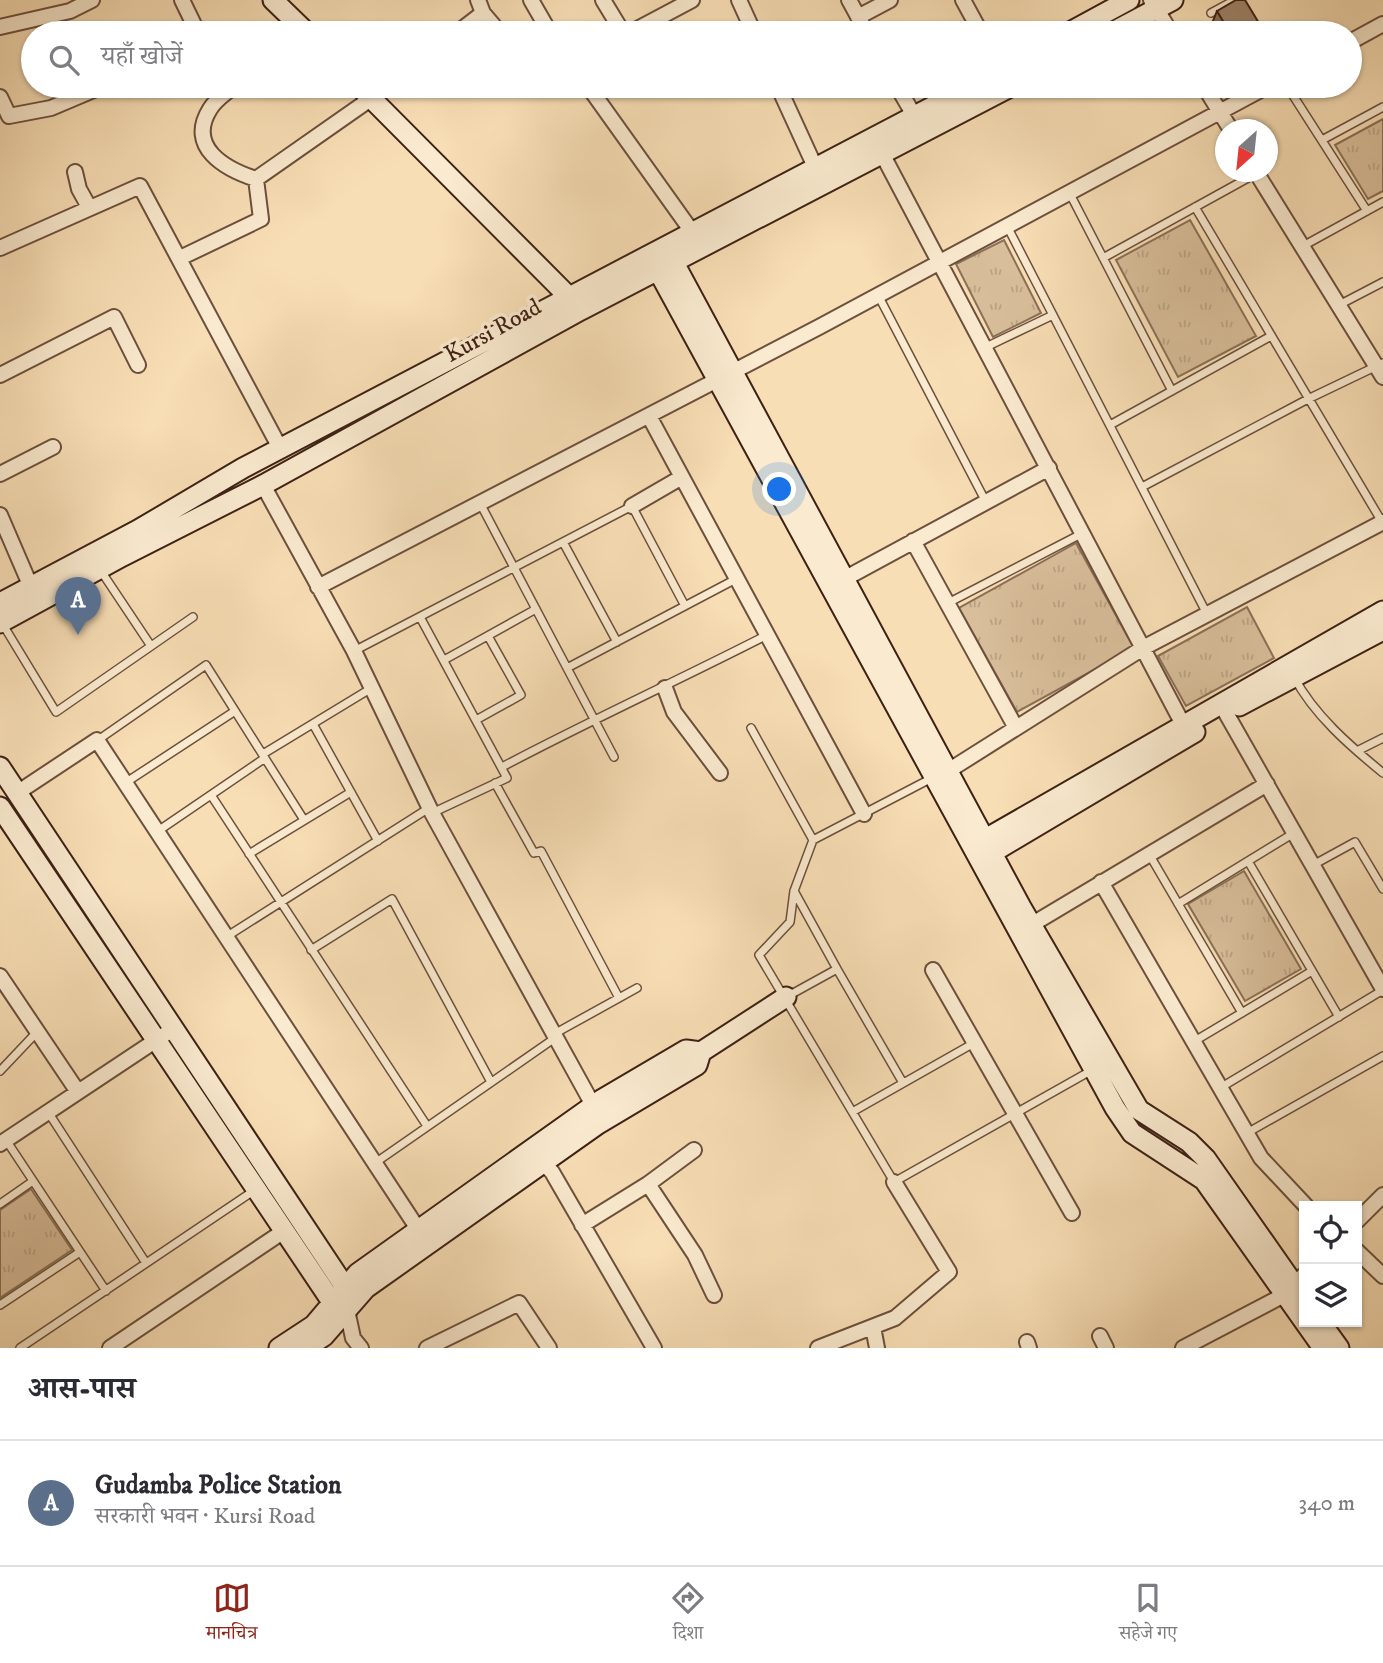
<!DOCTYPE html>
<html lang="hi">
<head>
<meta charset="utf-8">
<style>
  :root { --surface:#fff; --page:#f7f7f7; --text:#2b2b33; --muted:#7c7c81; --line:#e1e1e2; --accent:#8f2418 }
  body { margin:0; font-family:"IM FELL DW Pica","Noto Serif Devanagari",serif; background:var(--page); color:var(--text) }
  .controls { position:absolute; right:21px; bottom:21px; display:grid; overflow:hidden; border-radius:0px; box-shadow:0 2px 5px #0004 }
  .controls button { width:63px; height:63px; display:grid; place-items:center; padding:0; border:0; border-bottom:2px solid var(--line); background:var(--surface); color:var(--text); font:35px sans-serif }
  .compass { position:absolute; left:1215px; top:119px; width:63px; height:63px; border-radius:50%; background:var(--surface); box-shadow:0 2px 5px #0004; rotate:207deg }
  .you { position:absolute; left:780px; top:490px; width:24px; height:24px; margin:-18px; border:5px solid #fff; border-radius:50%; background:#1a73e8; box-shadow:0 0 0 10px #1a73e833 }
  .badge { display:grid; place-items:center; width:46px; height:46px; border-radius:50%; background:var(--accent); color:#fff; font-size:23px; font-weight:700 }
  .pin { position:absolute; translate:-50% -58px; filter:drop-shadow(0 2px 4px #0008) }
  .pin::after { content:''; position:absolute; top:37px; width:24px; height:21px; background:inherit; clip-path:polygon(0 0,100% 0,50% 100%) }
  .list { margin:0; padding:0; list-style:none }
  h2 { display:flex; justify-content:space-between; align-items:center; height:91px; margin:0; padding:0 28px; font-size:30px }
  h2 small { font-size:23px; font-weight:400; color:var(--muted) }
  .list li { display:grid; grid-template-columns:46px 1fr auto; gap:21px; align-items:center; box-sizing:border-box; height:126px; padding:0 28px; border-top:2px solid var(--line) }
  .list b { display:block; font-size:26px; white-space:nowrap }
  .list p { margin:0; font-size:23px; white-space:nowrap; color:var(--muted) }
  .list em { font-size:23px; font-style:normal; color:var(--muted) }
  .icon { flex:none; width:38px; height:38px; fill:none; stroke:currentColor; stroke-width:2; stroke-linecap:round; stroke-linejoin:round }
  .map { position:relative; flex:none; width:1383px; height:1348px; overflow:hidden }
  .search { position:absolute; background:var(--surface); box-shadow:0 2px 5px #0004; left:21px; right:21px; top:21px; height:77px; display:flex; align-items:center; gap:18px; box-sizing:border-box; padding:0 24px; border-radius:38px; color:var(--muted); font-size:26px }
  .sheet { height:217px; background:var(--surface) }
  nav { display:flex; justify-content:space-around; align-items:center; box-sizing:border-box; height:98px; border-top:2px solid var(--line); background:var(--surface); font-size:19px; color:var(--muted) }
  nav a { display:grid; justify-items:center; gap:4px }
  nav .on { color:var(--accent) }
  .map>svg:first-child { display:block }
  .park { fill:url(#park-tufts); stroke:#8a7058; stroke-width:2 }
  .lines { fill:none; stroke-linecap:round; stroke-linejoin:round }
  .lane-casing { stroke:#6c503d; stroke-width:10 }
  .street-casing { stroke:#6c503d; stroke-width:18 }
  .secondary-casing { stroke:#3d2115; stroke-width:23 }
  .lane { stroke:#faeacf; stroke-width:7 }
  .street { stroke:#faeacf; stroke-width:14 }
  .secondary { stroke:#faeacf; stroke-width:19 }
  .wall { fill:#887159; stroke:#3d2115; stroke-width:2 }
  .building { fill:#9e8368; stroke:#3d2115; stroke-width:2 }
  .labels { text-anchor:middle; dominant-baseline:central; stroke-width:7; stroke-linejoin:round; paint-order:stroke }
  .street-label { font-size:24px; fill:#3d2115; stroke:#faeacf }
</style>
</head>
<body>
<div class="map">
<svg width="1383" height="1348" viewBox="0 0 1383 1348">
  <defs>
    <pattern id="park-tufts" width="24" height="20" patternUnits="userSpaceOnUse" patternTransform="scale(1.75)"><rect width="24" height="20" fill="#d8be9a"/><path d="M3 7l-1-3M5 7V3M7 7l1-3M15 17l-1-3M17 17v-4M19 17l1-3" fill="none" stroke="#baa384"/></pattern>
  </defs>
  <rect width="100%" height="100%" fill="#f8deb5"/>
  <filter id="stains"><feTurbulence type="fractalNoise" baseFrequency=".00286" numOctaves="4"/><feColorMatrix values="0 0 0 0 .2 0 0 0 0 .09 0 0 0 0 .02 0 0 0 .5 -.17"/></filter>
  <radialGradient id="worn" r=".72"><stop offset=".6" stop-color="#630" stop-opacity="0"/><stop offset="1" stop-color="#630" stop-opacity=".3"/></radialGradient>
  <!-- park -->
  <path class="park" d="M1383 119V191L1368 199 1335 145Z
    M1190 220 1256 336 1178 377 1116 260Z
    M1004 240 1041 313 993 337 956 264Z
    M1076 543 1134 648 1017 712 959 608Z
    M1247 607 1274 658 1186 706 1158 656Z
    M1244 871 1301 969 1245 1001 1188 904Z
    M31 1189 72 1250 0 1298V1210Z"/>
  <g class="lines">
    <defs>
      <path id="lane" d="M1211 13 1235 0
        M1287 86 1367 211
        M1322 140 1383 107
        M1069 192 1172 391
        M1195 207 1382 522
        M1007 226 1207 614
        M1303 246 1383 202
        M1103 258 1257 173
        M878 295 986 502
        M1339 305 1383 282
        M986 347 1053 315
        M1110 425 1271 336
        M1142 487 1308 399 1383 363
        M481 505 614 757
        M563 542 617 642
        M101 571 151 646
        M948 603 1083 533
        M420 617 507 778 432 813
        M2 623 56 712 193 617
        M354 651 632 506 685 606
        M444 660 536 609
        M567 668 736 579
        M1294 677C1314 715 1350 746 1383 773
        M476 720 521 695 488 636
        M313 724 378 841
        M751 728 813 840 932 778
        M98 740 206 665 304 820
        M1357 751 1383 738
        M263 754 370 689
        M502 767C589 721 679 680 767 635
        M125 783 235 711
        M495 783 534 853 541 851 619 998
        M211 795 427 1126
        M158 831 265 758
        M813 840 794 891 790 922 759 955 894 1182 1094 1069
        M249 854 351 792
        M1149 854 1242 1013
        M1248 861 1339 1017
        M1313 865 1355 842 1383 889
        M794 891 837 969
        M1178 904 1294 833
        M226 937 429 808
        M311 950 392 899 491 1082
        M788 996 837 969 903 1083
        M554 1034 637 988
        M1193 1042 1312 971
        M0 1071 37 1032
        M1220 1088 1383 990
        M854 1111 974 1043
        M48 1112 146 1263
        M1247 1133 1383 1056
        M6 1140 106 1291
        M375 1163 555 1038
        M0 1204 33 1181
        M0 1305 80 1252
        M20 1348 255 1190"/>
      <path id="street" d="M182 0 198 33
        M478 0 483 13 500 33
        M531 0 550 33
        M603 0 623 33
        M739 0 754 33
        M849 0 867 33
        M963 0 981 33
        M1151 0 1171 33
        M858 17 890 0
        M0 27 70 11 92 0
        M457 33 483 13
        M630 33 692 0
        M1350 42 1383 24
        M234 86C226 93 215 100 210 109 186 147 225 169 256 179
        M537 86 539 88
        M588 86 693 233
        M778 86 816 169
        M897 86 915 117
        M1204 86 1231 130
        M0 97 9 116 51 108 103 86
        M878 146 1187 732
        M75 172 79 189 89 207
        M1256 172 1383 377
        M256 179 389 86
        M0 248 140 186 280 448
        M180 258 261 219 256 179
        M0 375 114 317 138 365
        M649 416 864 814
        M0 474 53 447
        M263 485 354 651 432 813 593 1105
        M632 506 682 477
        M0 515 34 594
        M913 541 1016 728
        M844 579 1049 468
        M318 587 819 327 1268 86
        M665 688 674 712 720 773
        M1226 713 1383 989
        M948 771 1143 648 1383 522
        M17 793 97 740 418 1229
        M1101 882 1261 1158 1306 1206
        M1031 925 1267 784
        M933 970 1072 1213
        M0 976 78 1092
        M0 1144 173 1029
        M543 1163 552 1172 654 1348
        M648 1184 695 1255 714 1295
        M1357 1221 1383 1195
        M582 1225 648 1184 694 1150
        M1357 1251 1383 1276
        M347 1310 353 1338 361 1348
        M873 1327 877 1348
        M1100 1336 1106 1348
        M1027 1342 1029 1348
        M110 1348 284 1231
        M427 1348 519 1303 549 1348
        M818 1348 895 1318 949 1272 894 1182
        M1183 1348 1284 1295 1304 1275"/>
      <path id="secondary" d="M273 0 307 33
        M1068 33 1129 0
        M1111 33 1173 0
        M359 86 570 298
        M666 248 1021 907 1139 1110 1189 1142 1206 1159 1304 1299
        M650 256 1115 1108 1132 1133 1204 1180 1323 1348
        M0 603 138 530 243 468 972 86
        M0 623 123 556 263 485 581 310 1012 86
        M1239 706 1383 630
        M0 767 345 1287 347 1310
        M0 807 332 1302 347 1310
        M975 845 1383 611
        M983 858 1195 732
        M1321 1323 1339 1348
        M279 1348 314 1325 358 1273 601 1100 686 1050 701 1052
        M306 1348 324 1336 366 1288 598 1124 697 1065 701 1052 786 997"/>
    </defs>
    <!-- lane casing -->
    <use href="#lane" class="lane-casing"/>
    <!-- street casing -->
    <use href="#street" class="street-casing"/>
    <!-- secondary casing -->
    <use href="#secondary" class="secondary-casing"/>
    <!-- lane -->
    <use href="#lane" class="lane"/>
    <!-- street -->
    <use href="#street" class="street"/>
    <!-- secondary -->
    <use href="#secondary" class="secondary"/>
  </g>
  <!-- wall -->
  <path class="wall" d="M1217 11 1265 33H1220L1213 21Z"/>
  <!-- building -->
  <path class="building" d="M1236 0H1245L1265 33H1230L1217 11Z"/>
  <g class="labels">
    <!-- street labels -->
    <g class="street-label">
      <text transform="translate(493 331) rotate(-29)">Kursi Road</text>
    </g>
  </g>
  <rect width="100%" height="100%" filter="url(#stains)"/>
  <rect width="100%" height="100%" fill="url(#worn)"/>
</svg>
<div class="controls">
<button><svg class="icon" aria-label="locate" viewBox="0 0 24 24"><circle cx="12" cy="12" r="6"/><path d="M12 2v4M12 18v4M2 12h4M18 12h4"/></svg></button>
<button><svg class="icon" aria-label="layers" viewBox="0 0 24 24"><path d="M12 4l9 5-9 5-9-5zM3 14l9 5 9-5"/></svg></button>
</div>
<svg class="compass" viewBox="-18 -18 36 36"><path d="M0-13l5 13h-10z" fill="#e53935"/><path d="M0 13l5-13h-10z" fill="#7c7c81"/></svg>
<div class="you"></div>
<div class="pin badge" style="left:78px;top:635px;background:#5c6f8a">A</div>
<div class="search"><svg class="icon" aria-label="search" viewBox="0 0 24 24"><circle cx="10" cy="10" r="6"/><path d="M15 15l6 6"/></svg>यहाँ खोजें</div>
</div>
<section class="sheet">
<h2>आस-पास<small></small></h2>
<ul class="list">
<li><span class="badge" style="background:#5c6f8a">A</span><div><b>Gudamba Police Station</b><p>सरकारी भवन · Kursi Road</p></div><em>340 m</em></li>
</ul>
</section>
<nav>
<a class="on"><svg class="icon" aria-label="map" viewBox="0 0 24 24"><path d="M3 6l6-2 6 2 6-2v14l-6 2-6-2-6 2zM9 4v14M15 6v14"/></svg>मानचित्र</a>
<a><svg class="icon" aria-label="directions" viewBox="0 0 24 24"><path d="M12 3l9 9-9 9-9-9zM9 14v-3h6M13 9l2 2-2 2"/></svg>दिशा</a>
<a><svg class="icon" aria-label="saved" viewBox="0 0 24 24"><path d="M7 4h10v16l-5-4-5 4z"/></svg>सहेजे गए</a>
</nav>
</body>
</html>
